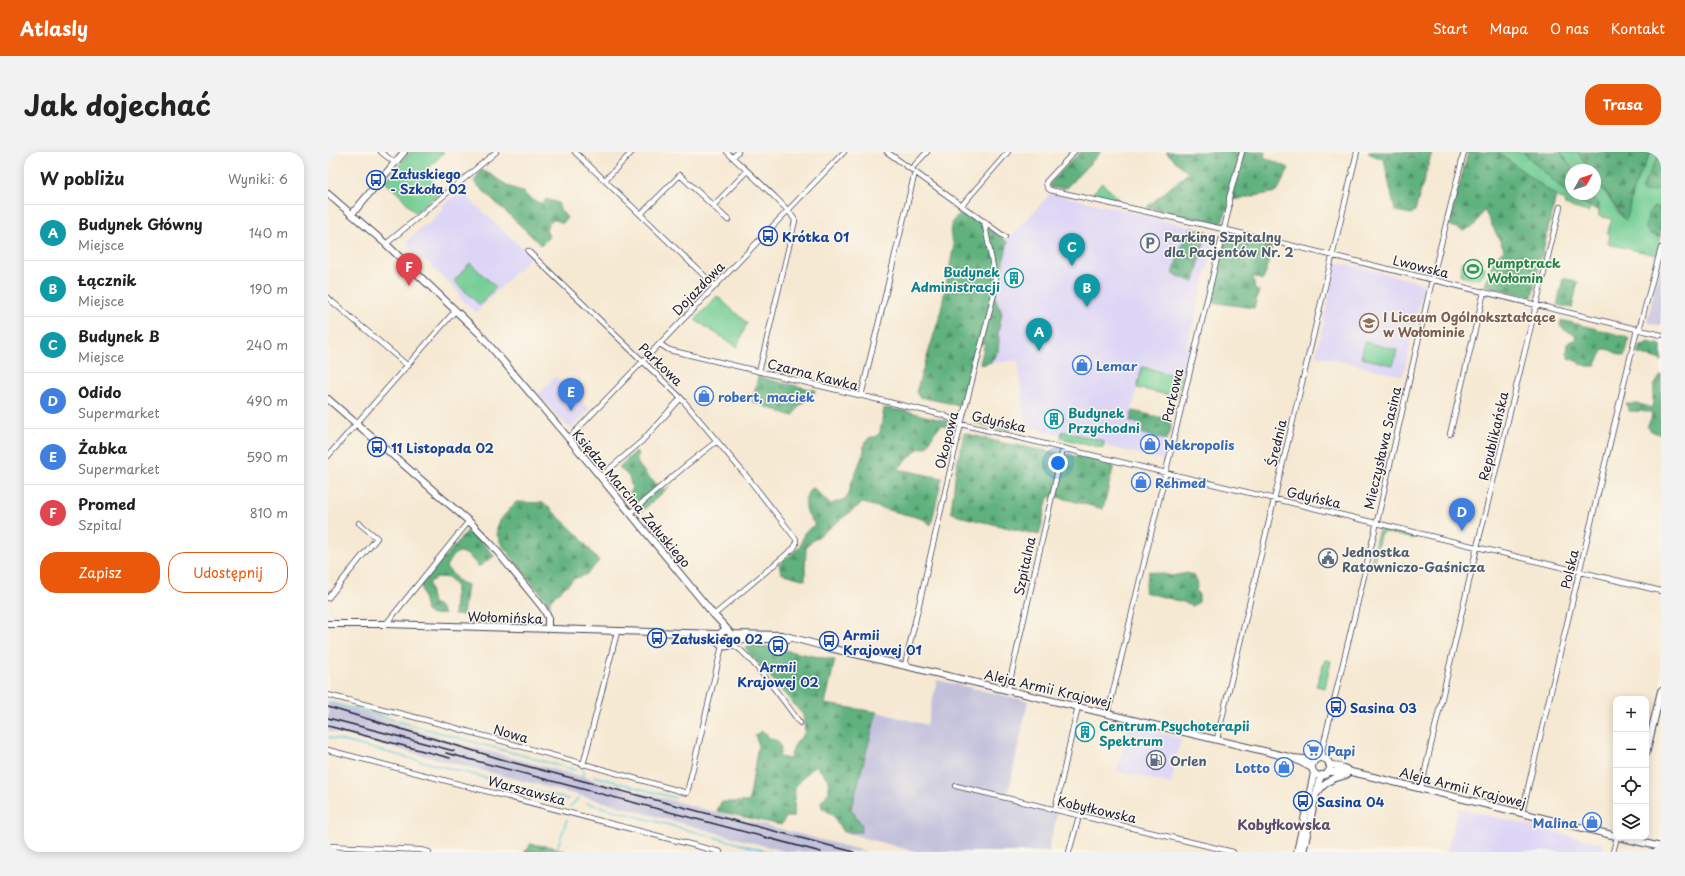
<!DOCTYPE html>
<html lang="pl">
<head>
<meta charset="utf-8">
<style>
  :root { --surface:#fff; --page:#f2f2f2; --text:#222; --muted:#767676; --line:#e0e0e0; --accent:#ea580c }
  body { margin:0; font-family:"Playpen Sans",sans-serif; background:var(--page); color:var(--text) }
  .controls { position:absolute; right:12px; bottom:12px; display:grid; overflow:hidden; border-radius:8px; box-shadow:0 2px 10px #0003 }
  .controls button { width:36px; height:36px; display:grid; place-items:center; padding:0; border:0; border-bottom:1px solid var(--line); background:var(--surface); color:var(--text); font:20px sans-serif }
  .compass { position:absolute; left:1237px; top:12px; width:36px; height:36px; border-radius:50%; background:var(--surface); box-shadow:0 2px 10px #0003; rotate:50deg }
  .you { position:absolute; left:730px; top:311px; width:14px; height:14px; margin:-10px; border:3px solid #fff; border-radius:50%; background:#1a73e8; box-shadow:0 0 0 6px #1a73e833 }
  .badge { display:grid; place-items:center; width:26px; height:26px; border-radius:50%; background:var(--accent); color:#fff; font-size:13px; font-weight:700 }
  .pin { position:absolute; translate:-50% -33px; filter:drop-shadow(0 1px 2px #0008) }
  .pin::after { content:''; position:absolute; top:21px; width:14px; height:12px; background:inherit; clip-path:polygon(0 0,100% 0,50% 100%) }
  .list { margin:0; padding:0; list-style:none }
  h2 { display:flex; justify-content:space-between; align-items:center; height:52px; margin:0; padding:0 16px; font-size:17px }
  h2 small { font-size:13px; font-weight:400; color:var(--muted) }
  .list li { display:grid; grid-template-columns:26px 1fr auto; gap:12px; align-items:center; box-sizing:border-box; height:56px; padding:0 16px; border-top:1px solid var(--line) }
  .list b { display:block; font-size:15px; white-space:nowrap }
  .list p { margin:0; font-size:13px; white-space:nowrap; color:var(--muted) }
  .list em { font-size:13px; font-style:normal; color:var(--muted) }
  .actions { display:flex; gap:8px; padding:12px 16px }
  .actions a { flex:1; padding:9px 0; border:1px solid var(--accent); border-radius:16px; text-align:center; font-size:14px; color:var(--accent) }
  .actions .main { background:var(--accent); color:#fff }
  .icon { flex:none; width:22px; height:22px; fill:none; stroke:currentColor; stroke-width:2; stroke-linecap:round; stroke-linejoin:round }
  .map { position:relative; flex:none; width:1333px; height:700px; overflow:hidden; border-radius:16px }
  header { display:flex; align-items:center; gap:24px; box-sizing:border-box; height:56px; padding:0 20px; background:var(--accent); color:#fff }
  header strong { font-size:19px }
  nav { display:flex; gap:22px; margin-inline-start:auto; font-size:14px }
  .intro { display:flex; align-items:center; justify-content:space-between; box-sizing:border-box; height:96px; padding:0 24px }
  h1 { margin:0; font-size:28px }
  .button { padding:10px 18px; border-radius:16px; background:var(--accent); color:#fff; font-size:14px; font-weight:700 }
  main { display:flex; gap:24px; padding:0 24px }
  aside { flex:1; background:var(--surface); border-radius:16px; box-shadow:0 2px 10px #0003 }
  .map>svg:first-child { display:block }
  .built { fill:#ddd5f6 }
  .industrial { fill:#c2c1dc }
  .green { fill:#74ce95; stroke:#4b7868 }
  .forest { fill:url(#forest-firs); stroke:#406a5c }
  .garden { fill:url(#garden-furrows); stroke:#4b7868 }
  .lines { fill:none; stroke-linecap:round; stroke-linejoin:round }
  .stream { stroke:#60c8dc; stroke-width:1.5 }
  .minor-casing { stroke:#424052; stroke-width:6 }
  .tertiary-casing { stroke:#424052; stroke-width:8 }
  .minor { stroke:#fff; stroke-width:4.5 }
  .tertiary { stroke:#fff; stroke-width:6 }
  .rail { stroke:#22223b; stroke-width:1.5 }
  .labels { text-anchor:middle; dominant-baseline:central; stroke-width:3; stroke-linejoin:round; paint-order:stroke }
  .transit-label { font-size:13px; font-weight:bold; fill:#164399; stroke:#fbf7ec; text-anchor:start }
  .service-label { font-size:13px; font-weight:bold; fill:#4e5e75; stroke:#fbf7ec; text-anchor:start }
  .leisure-label { font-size:13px; font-weight:bold; fill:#27864d; stroke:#fbf7ec; text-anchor:start }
  .street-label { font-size:13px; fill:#22223b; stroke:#fbf7ec }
  .culture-label { font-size:13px; font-weight:bold; fill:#0d838f; stroke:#fbf7ec; text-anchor:start }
  .education-label { font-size:13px; font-weight:bold; fill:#785e54; stroke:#fbf7ec; text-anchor:start }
  .shop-label { font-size:13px; font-weight:bold; fill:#366cbe; stroke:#fbf7ec; text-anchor:start }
  .neighbourhood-label { font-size:14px; font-weight:bold; fill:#5e4e6c; stroke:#fbf7ec }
</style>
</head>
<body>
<header>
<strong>Atlasly</strong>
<nav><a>Start</a><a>Mapa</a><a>O nas</a><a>Kontakt</a></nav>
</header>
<div class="intro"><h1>Jak dojechać</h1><a class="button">Trasa</a></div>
<main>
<aside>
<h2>W pobliżu<small>Wyniki: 6</small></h2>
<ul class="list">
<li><span class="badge" style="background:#0f9aa8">A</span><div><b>Budynek Główny</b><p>Miejsce</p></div><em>140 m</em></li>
<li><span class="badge" style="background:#0f9aa8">B</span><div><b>Łącznik</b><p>Miejsce</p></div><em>190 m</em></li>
<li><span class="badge" style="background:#0f9aa8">C</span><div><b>Budynek B</b><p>Miejsce</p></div><em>240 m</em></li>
<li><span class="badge" style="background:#3f7fe0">D</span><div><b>Odido</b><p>Supermarket</p></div><em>490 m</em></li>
<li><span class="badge" style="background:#3f7fe0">E</span><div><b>Żabka</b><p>Supermarket</p></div><em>590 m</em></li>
<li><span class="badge" style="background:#e0444e">F</span><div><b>Promed</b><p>Szpital</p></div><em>810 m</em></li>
</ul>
<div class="actions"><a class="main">Zapisz</a><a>Udostępnij</a></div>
</aside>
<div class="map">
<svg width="1333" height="700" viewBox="0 0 1333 700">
  <defs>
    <pattern id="forest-firs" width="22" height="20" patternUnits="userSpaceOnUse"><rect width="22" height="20" fill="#5fb17e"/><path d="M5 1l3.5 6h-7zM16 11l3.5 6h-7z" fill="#4e9068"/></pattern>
    <pattern id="garden-furrows" width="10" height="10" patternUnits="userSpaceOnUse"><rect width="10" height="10" fill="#74ce95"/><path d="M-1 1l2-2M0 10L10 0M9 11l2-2" fill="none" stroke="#64b181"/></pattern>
  </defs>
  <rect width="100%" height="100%" fill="#fbf7ec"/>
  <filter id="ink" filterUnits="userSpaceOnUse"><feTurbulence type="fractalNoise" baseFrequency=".025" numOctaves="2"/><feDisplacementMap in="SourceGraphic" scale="8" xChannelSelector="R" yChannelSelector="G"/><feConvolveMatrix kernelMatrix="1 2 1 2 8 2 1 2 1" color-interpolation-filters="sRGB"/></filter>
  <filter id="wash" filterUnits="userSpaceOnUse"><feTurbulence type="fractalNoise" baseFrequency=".012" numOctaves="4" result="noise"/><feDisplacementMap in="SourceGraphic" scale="16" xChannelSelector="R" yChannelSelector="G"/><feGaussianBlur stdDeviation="0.9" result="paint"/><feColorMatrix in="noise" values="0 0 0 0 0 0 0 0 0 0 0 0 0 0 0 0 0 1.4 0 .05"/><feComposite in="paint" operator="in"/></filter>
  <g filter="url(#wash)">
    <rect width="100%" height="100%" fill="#f6e9d3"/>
    <!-- built -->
    <path class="built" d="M134 40 203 104 148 161 131 145V141L98 109H94L80 96V89L94 74 101 72 115 57 114 53Z
      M723 41 888 81 863 180 854 225 814 215 804 258 805 259 803 269 815 273 814 282 839 288 835 308 697 274 690 208 651 213 681 86Z
      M1007 110 1096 131 1075 224 988 203 997 166 995 165 999 156 1007 119 1005 118Z
      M228 224 262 257 244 275 239 274 210 243Z
      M800 573 853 586 843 632 789 619Z
      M1130 656 1276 692 1274 700H1119Z"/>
    <!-- industrial -->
    <path class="industrial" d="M1333 111V174L1319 170Z
      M609 528 700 549 679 647 730 659 720 700H588L515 680 549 560 599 573Z
      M0 551 141 594 240 621 539 700H459L250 643 0 579Z"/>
    <!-- green -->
    <path class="green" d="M82 0H116L97 20 113 40 87 61 73 44 57 30Z
      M1169 0H1195L1243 45 1263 55 1260 60 1237 53 1236 48 1228 44Z
      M1233 0H1250L1262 18H1245Z
      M1323 0H1332L1313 38 1315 40 1329 38 1333 34V57L1327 55V84H1332V96L1328 103 1280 92 1282 83 1279 82 1284 67 1271 64C1270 53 1270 51 1262 42H1267V25L1292 63 1299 66 1305 37Z
      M774 31 793 49 764 42Z
      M1134 109 1157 115C1156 131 1143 127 1133 124Z
      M142 111 168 135 152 153 126 129Z
      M389 144 419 171 409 195 367 168Z
      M1037 190 1069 198 1065 213 1033 206Z
      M814 215 854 225 849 245 809 236Z
      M734 279 776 289 775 296 733 286Z
      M1056 376 1085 383V387L1057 380 1052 383 1045 415 1042 414 1050 380Z
      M997 508 1003 509 997 536 988 534Z"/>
    <!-- forest -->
    <path class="forest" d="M752 0H773L738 36H723L722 31Z
      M838 0H937L936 5 961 16 949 40 904 48 892 73 819 55 860 21Z
      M1041 0H1104L1087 59 1083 62 1067 59 1056 8 1040 1Z
      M1140 0H1169L1228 44 1204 145 1157 133 1166 107 1176 97 1156 58 1147 73 1136 79 1121 73Z
      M1195 0H1233L1245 18H1243V42H1262L1271 52V59L1243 45Z
      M1250 0H1323L1305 37 1299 66 1297 68 1267 25V18H1262Z
      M1333 0V34L1327 39 1315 40 1313 38Z
      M153 18C170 24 175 35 195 39 200 47 206 50 215 51L218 47 230 51 232 57 239 66 235 71 227 68 221 70 218 77 221 85 213 93 146 30Z
      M1326 55 1333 57 1332 84 1322 82 1318 77 1320 61Z
      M632 61 643 63 680 90 667 145 674 161 670 181 671 188 670 199 663 210 654 213 652 211 657 191 651 193 634 247 630 253 591 245 588 240 612 163 626 93C620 80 621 71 632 61Z
      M863 76 879 79 866 130 845 122 852 97Z
      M900 83 936 92 944 96 941 104V111L935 128 925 124 927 138 931 139 926 156 882 150 896 88Z
      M1235 126 1250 130 1244 156 1229 153Z
      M1233 168 1296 184 1301 187 1298 201 1296 204C1289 203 1284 197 1276 197L1267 214H1259L1241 206 1239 201 1240 191 1249 187 1247 182 1238 179 1232 174Z
      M1320 190 1333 193V209C1326 203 1317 206 1310 201L1313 194Z
      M1333 223V283L1323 279 1319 274 1323 268 1324 260 1301 259 1298 252H1312L1324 256 1326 234Z
      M430 225 482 237 488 238 482 247 472 252 465 264 424 250Z
      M556 256 578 259 622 270 625 276 614 273 606 281 599 295 590 297 570 317 614 326 603 373 595 367 534 351 478 394 477 428 453 421 451 412 472 395 476 381 487 373C478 359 472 352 483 336L487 337 493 344 503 352 517 347 521 342 523 332 536 300V292L542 285H548L552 280Z
      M805 259 844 268 839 288 814 282 815 273 802 269Z
      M636 281 675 291 785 311V317L775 357 730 345H720L711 383 630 364 623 360 628 317Z
      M308 299 310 302 309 310 320 325 337 338 343 333 313 360 301 341 304 336 301 325 291 315Z
      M188 350 216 351 250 383 271 409 259 422 246 427 222 448V454L174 393C161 373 175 366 188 350Z
      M141 377 145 379 166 404 152 414H150C136 397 128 394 118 415L132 430 139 433 135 463H126L128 434 121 426 109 425 101 431 105 451 112 455 116 462 104 463 98 459 93 433Z
      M821 419 844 424 859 421 866 423 870 432 868 438 871 443V450L864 454 855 450 816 440Z
      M422 493 435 494 507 508 497 552 549 560 523 657 534 673 533 680H515L505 663 494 656 493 650 501 640V628L487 613C479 619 474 628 467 635L466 665H458L453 673 389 659 393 650H421L430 592 427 583 434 579 442 586 451 590 453 597 451 605 462 607 466 594 477 580 475 563 417 496Z
      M202 692 225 695 237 699 196 700 201 696Z"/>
    <!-- garden -->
    <path class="garden" d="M649 266 662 270 663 269 679 272 684 277 678 279 647 271Z"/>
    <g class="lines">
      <!-- stream -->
      <path class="stream" d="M0 550 247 618
        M0 585 240 647
        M255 624V616
        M266 624 347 646
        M259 651 442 700
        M242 655 251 645
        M228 700 239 667"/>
    </g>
  </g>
  <g filter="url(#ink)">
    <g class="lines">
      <defs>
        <path id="minor" d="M53 0 67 11
          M247 0 387 134
          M399 0C411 12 464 58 467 69L431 220
          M559 0 677 85
          M746 0 718 30 719 35 722 38 895 77 1333 183
          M405 5 410 0
          M583 17 599 0
          M277 28 304 0
          M634 53 680 0
          M385 54 419 19
          M313 62 352 23 400 68
          M58 92 168 0
          M200 99 353 246 420 326 468 387V392L466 396 386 463
          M0 146 80 214
          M1311 178 1333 96
          M332 192 341 198 615 263 633 272 1333 439
          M533 244 587 20
          M1122 282 1156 140
          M240 287 516 0
          M0 304 127 159
          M272 325 314 289 353 246
          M302 361 356 315 389 289
          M0 446 49 386 31 371
          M58 472 141 369
          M403 492C418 496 461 556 472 571
          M577 513 631 280 666 142 667 125 656 69
          M680 537 735 296
          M0 543 117 573 359 641 394 494
          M780 561 901 56V46L914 0
          M889 587 1029 0
          M0 598 392 700
          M994 598 996 607
          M989 607 994 598 998 582 1048 374 1104 128 1136 0
          M255 613 289 480
          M628 634 905 700
          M1093 636 1149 395 1232 55
          M727 658 750 554
          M1194 661 1309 177
          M0 694 92 698 101 700
          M741 700 751 664
          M1285 700 1289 685"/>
        <path id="tertiary" d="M0 42 58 92 151 181 247 294 386 463C389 466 404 482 405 485 407 495 396 497 390 491L389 484 395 479H400
          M24 62 76 0
          M0 247 144 372 164 393 215 456 220 465V477
          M0 472H58L390 482
          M404 482 454 483 502 496 965 606 987 608
          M367 485 389 489
          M405 490 416 487H460
          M1318 602 1333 539
          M965 606 984 616
          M984 615a9 9 0 1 1 18 0a9 9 0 1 1-18 0Z
          M1001 612 1016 616 1023 620
          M1000 620H1023L1041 624 1288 684
          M990 640C998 629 1005 626 1018 623
          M1291 685 1333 695
          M969 700 986 621
          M975 700 991 629 994 623"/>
      </defs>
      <!-- minor casing -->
      <use href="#minor" class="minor-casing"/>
      <!-- tertiary casing -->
      <use href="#tertiary" class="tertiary-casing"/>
      <!-- minor -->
      <use href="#minor" class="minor"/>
      <!-- tertiary -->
      <use href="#tertiary" class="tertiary"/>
      <!-- rail -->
      <path class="rail" d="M0 555 183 610 526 700
        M0 566 126 599
        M0 574 122 606
        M118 601 493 700"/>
    </g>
  </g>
  <!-- icons -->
  <defs>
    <symbol id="bus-ring" viewBox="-11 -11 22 22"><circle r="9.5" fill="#fbf7ec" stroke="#1a4fb4" stroke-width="1.5"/><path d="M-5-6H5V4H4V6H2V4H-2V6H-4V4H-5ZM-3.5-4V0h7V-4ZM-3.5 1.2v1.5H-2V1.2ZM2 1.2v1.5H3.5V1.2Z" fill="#1a4fb4"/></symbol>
    <symbol id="parking-ring" viewBox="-11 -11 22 22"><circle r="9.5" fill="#fbf7ec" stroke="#5c6f8a" stroke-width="1.5"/><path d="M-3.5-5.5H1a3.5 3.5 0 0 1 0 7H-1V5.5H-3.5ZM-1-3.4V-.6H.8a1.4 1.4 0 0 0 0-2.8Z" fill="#5c6f8a"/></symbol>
    <symbol id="stadium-ring" viewBox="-11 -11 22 22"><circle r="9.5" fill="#fbf7ec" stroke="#2e9e5b" stroke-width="1.5"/><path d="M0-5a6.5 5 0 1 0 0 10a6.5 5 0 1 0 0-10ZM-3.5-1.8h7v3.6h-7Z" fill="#2e9e5b"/></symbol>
    <symbol id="building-ring" viewBox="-11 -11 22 22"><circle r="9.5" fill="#fbf7ec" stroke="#0f9aa8" stroke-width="1.5"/><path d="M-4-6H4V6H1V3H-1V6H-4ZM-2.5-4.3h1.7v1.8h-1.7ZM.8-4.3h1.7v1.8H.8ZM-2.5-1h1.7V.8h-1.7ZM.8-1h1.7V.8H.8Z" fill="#0f9aa8"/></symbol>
    <symbol id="school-ring" viewBox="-11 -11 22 22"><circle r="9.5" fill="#fbf7ec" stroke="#8d6e63" stroke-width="1.5"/><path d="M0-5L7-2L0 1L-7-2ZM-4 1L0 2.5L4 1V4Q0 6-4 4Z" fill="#8d6e63"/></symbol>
    <symbol id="shop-ring" viewBox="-11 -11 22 22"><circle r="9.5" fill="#fbf7ec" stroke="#3f7fe0" stroke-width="1.5"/><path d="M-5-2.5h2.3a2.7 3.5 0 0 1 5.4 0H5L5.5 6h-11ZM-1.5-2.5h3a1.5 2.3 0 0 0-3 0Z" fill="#3f7fe0"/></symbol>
    <symbol id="civic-ring" viewBox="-11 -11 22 22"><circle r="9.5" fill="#fbf7ec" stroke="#5c6f8a" stroke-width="1.5"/><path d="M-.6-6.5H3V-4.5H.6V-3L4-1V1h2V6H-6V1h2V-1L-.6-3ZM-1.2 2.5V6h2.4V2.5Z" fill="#5c6f8a"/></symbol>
    <symbol id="supermarket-ring" viewBox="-11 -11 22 22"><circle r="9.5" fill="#fbf7ec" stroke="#3f7fe0" stroke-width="1.5"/><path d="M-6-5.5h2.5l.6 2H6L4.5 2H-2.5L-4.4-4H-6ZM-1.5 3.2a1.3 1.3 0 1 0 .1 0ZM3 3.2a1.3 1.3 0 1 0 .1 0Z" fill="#3f7fe0"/></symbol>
    <symbol id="fuel-ring" viewBox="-11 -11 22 22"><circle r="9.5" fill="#fbf7ec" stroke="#5c6f8a" stroke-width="1.5"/><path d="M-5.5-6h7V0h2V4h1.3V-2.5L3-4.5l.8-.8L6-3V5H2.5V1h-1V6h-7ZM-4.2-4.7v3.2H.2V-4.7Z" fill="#5c6f8a"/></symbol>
  </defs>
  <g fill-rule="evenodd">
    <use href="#bus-ring" x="37" y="17" width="22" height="22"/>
    <use href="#bus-ring" x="429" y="73" width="22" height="22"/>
    <use href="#parking-ring" x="811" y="80" width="22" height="22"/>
    <use href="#stadium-ring" x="1134" y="106" width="22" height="22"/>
    <use href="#building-ring" x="675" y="115" width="22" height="22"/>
    <use href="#school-ring" x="1030" y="160" width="22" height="22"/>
    <use href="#shop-ring" x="743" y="202" width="22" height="22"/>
    <use href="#shop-ring" x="365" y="233" width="22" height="22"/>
    <use href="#building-ring" x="715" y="256" width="22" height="22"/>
    <use href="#shop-ring" x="811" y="281" width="22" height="22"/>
    <use href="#bus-ring" x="38" y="284" width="22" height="22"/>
    <use href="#shop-ring" x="802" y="319" width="22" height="22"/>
    <use href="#civic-ring" x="989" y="395" width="22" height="22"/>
    <use href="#bus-ring" x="318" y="475" width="22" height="22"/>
    <use href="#bus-ring" x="490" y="478" width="22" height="22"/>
    <use href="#bus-ring" x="439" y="483" width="22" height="22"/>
    <use href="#bus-ring" x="997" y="544" width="22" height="22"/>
    <use href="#building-ring" x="746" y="569" width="22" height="22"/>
    <use href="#supermarket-ring" x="974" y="587" width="22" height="22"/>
    <use href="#fuel-ring" x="817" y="597" width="22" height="22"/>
    <use href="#shop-ring" x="945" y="604" width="22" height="22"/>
    <use href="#bus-ring" x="964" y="638" width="22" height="22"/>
    <use href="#shop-ring" x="1253" y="659" width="22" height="22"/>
  </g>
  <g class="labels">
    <!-- transit labels -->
    <g class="transit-label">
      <text x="62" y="21">Załuskiego<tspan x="62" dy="15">- Szkoła 02</tspan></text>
      <text x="454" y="84">Krótka 01</text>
      <text x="63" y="295">11 Listopada 02</text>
      <text x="515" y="482">Armii<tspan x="515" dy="15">Krajowej 01</tspan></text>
      <text x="343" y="486">Załuskiego 02</text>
      <text x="450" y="514" text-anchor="middle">Armii<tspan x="450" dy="15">Krajowej 02</tspan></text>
      <text x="1022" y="555">Sasina 03</text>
      <text x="989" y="649">Sasina 04</text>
    </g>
    <!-- service labels -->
    <g class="service-label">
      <text x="836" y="84">Parking Szpitalny<tspan x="836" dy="15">dla Pacjentów Nr. 2</tspan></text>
      <text x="1014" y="399">Jednostka<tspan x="1014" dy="15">Ratowniczo-Gaśnicza</tspan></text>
      <text x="842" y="608">Orlen</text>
    </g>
    <!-- leisure labels -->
    <g class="leisure-label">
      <text x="1159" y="110">Pumptrack<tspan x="1159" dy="15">Wołomin</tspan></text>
    </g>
    <!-- street labels -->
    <g class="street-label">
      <text transform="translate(1093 114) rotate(14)">Lwowska</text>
      <text transform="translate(370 136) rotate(-46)">Dojazdowa</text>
      <text transform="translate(333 212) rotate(44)">Parkowa</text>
      <text transform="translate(485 222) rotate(14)">Czarna Kawka</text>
      <text transform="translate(844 243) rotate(-77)">Parkowa</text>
      <text transform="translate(671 269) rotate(13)">Gdyńska</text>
      <text transform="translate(1165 284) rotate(-77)">Republikańska</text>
      <text transform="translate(618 288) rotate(-76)">Okopowa</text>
      <text transform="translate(948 291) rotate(-77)">Średnia</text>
      <text transform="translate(1054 296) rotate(-77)">Mieczysława Sasina</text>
      <text transform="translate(986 345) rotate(13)">Gdyńska</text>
      <text transform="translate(304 346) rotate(50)">Księdza Marcina Załuskiego</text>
      <text transform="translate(696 414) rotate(-78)">Szpitalna</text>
      <text transform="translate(1241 417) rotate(-77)">Polska</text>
      <text transform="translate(177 465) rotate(2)">Wołomińska</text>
      <text transform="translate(720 536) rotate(13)">Aleja Armii Krajowej</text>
      <text transform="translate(183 581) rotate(16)">Nowa</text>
      <text transform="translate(1135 635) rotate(14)">Aleja Armii Krajowej</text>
      <text transform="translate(199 638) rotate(15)">Warszawska</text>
      <text transform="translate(769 657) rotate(13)">Kobyłkowska</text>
    </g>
    <!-- culture labels -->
    <g class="culture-label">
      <text x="672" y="119" text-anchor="end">Budynek<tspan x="672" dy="15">Administracji</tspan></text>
      <text x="740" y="260">Budynek<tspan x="740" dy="15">Przychodni</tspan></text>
      <text x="771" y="573">Centrum Psychoterapii<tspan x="771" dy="15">Spektrum</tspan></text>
    </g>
    <!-- education labels -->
    <g class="education-label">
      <text x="1055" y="164">I Liceum Ogólnokształcące<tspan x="1055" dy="15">w Wołominie</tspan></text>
    </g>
    <!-- shop labels -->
    <g class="shop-label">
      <text x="768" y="213">Lemar</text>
      <text x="390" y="244">robert, maciek</text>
      <text x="836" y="292">Nekropolis</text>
      <text x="827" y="330">Rehmed</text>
      <text x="999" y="598">Papi</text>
      <text x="942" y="615" text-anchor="end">Lotto</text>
      <text x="1250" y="670" text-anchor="end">Malina</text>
    </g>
    <!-- neighbourhood labels -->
    <g class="neighbourhood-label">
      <text x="956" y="672">Kobyłkowska</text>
    </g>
  </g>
</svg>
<div class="controls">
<button>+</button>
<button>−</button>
<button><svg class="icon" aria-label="locate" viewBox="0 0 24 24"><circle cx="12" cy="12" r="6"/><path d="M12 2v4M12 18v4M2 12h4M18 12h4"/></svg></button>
<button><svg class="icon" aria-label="layers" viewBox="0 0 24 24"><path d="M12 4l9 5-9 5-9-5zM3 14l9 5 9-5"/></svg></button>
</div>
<svg class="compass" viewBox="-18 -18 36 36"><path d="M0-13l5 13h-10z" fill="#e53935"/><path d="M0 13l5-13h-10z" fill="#767676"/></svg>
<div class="you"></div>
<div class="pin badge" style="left:711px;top:199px;background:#0f9aa8">A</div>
<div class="pin badge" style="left:759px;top:155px;background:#0f9aa8">B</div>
<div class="pin badge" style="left:744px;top:114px;background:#0f9aa8">C</div>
<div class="pin badge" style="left:1134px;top:379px;background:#3f7fe0">D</div>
<div class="pin badge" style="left:243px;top:259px;background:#3f7fe0">E</div>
<div class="pin badge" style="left:81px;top:134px;background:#e0444e">F</div>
</div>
</main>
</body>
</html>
